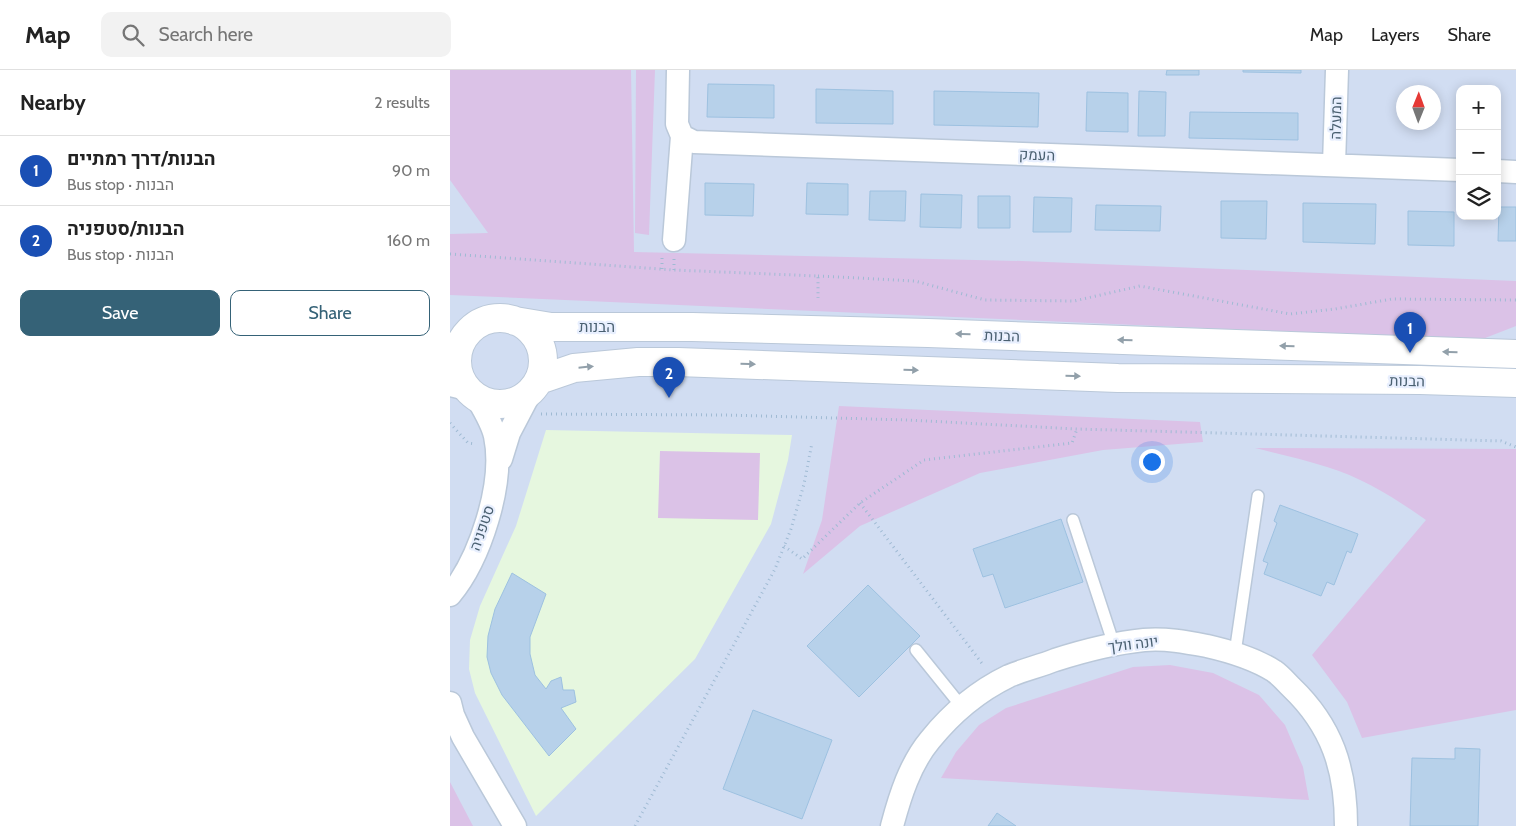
<!DOCTYPE html>
<html lang="en">
<head>
<meta charset="utf-8">
<style>
  :root { --surface:#fff; --page:#f2f2f2; --text:#222; --muted:#767676; --line:#e0e0e0; --accent:#356277 }
  body { margin:0; font-family:Cabin,Heebo,sans-serif; background:var(--page); color:var(--text) }
  .controls { position:absolute; right:15px; top:15px; display:grid; overflow:hidden; border-radius:10px; box-shadow:0 2px 12px #0003 }
  .controls button { width:45px; height:45px; display:grid; place-items:center; padding:0; border:0; border-bottom:1px solid var(--line); background:var(--surface); color:var(--text); font:25px sans-serif }
  .compass { position:absolute; left:946px; top:15px; width:45px; height:45px; border-radius:50%; background:var(--surface); box-shadow:0 2px 12px #0003; rotate:1deg }
  .you { position:absolute; left:701px; top:391px; width:18px; height:18px; margin:-12px; border:4px solid #fff; border-radius:50%; background:#1a73e8; box-shadow:0 0 0 8px #1a73e833 }
  .badge { display:grid; place-items:center; width:32px; height:32px; border-radius:50%; background:var(--accent); color:#fff; font-size:16px; font-weight:700 }
  .pin { position:absolute; translate:-50% -41px; filter:drop-shadow(0 1px 2px #0008) }
  .pin::after { content:''; position:absolute; top:26px; width:18px; height:15px; background:inherit; clip-path:polygon(0 0,100% 0,50% 100%) }
  .list { margin:0; padding:0; list-style:none }
  h2 { display:flex; justify-content:space-between; align-items:center; height:65px; margin:0; padding:0 20px; font-size:21px }
  h2 small { font-size:16px; font-weight:400; color:var(--muted) }
  .list li { display:grid; grid-template-columns:32px 1fr auto; gap:15px; align-items:center; box-sizing:border-box; height:70px; padding:0 20px; border-top:1px solid var(--line) }
  .list b { display:block; font-size:19px; white-space:nowrap }
  .list p { margin:0; font-size:16px; white-space:nowrap; color:var(--muted) }
  .list em { font-size:16px; font-style:normal; color:var(--muted) }
  .actions { display:flex; gap:10px; padding:15px 20px }
  .actions a { flex:1; padding:11px 0; border:1px solid var(--accent); border-radius:10px; text-align:center; font-size:18px; color:var(--accent) }
  .actions .main { background:var(--accent); color:#fff }
  .icon { flex:none; width:28px; height:28px; fill:none; stroke:currentColor; stroke-width:2; stroke-linecap:round; stroke-linejoin:round }
  .map { position:relative; flex:none; width:1066px; height:756px; overflow:hidden }
  header { display:flex; align-items:center; gap:30px; box-sizing:border-box; height:70px; padding:0 25px; background:var(--surface); border-bottom:1px solid var(--line) }
  header strong { font-size:24px }
  nav { display:flex; gap:28px; margin-inline-start:auto; font-size:18px }
  .search { width:350px; height:45px; background:var(--page); display:flex; align-items:center; gap:12px; box-sizing:border-box; padding:0 18px; border-radius:10px; color:var(--muted); font-size:19px }
  main { display:flex }
  aside { flex:1; background:var(--surface) }
  .map>svg:first-child { display:block }
  .residential { fill:#d1ddf2; fill-rule:evenodd }
  .education { fill:#e6f7df }
  .green { fill:#dbc2e7 }
  .building { fill:#b7d1ea; stroke:#9dc1e0 }
  .lines { fill:none; stroke-linecap:round; stroke-linejoin:round }
  .service-casing { stroke:#bac8d9; stroke-width:14 }
  .minor-casing { stroke:#bac8d9; stroke-width:25 }
  .tertiary-casing { stroke:#bac8d9; stroke-width:30 }
  .path { stroke:#9fbad3; stroke-width:3; stroke-dasharray:1 4; stroke-linecap:butt }
  .service { stroke:#fff; stroke-width:11 }
  .minor { stroke:#fff; stroke-width:22 }
  .tertiary { stroke:#fff; stroke-width:28 }
  .oneway { fill:#92a0aa }
  .labels { text-anchor:middle; dominant-baseline:central; stroke-width:4.5; stroke-linejoin:round; paint-order:stroke }
  .street-label { font-size:15px; fill:#4a6071; stroke:#e8effe }
</style>
</head>
<body>
<header>
<strong>Map</strong>
<div class="search"><svg class="icon" aria-label="search" viewBox="0 0 24 24"><circle cx="10" cy="10" r="6"/><path d="M15 15l6 6"/></svg>Search here</div>
<nav><a>Map</a><a>Layers</a><a>Share</a></nav>
</header>
<main>
<aside>
<h2>Nearby<small>2 results</small></h2>
<ul class="list">
<li><span class="badge" style="background:#1a4fb4">1</span><div><b>הבנות/דרך רמתיים</b><p>Bus stop · הבנות</p></div><em>90 m</em></li>
<li><span class="badge" style="background:#1a4fb4">2</span><div><b>הבנות/סטפניה</b><p>Bus stop · הבנות</p></div><em>160 m</em></li>
</ul>
<div class="actions"><a class="main">Save</a><a>Share</a></div>
</aside>
<div class="map">
<svg width="1066" height="756" viewBox="0 0 1066 756">
  <rect width="100%" height="100%" fill="#e2eafb"/>
  <!-- residential -->
  <path class="residential" d="M0 0H1066V756H0ZM1010 19H1047V146H1010ZM954 22H984V52H954Z"/>
  <!-- education -->
  <path class="education" d="M96 360 342 365 338 390 321 454 245 589 86 746 25 623 19 599 20 570 30 536 66 456Z"/>
  <!-- green -->
  <path class="green" d="M0 0H181L184 182 572 191 1066 211V256L1030 270 0 225V164L38 163 0 110Z
    M186 0H205L199 165 185 163Z
    M389 336 750 352 753 372 653 380 530 403 410 456 353 504 372 450Z
    M805 378 1066 379V640L912 668 897 632 862 585 976 450C945 428 913 408 877 397 853 389 829 384 805 378Z
    M210 381 310 383 308 450 208 448Z
    M720 595 763 603 809 625 835 655 853 697 859 730 491 708 506 682 529 655 556 638 683 597Z
    M0 712 23 756H0Z"/>
  <!-- building -->
  <path class="building" d="M717 0H749V5H716Z
    M793 0H851V3L793 2Z
    M258 14 324 15V48L257 47Z
    M366 19 443 21V54L366 53Z
    M484 21 589 23 588 57 484 55Z
    M689 21 716 22 715 66H688Z
    M637 22 678 23V62L636 61Z
    M740 42 848 43V70L739 68Z
    M255 113 304 114 303 146 255 145Z
    M357 113 398 114V145L356 144Z
    M420 121H456L455 151 419 150Z
    M471 124 512 125 511 158 470 157Z
    M528 126H560V158H528Z
    M584 127 622 128 621 162H583Z
    M771 131H817L816 169 771 168Z
    M853 133 926 134 925 174 853 172Z
    M646 135 711 136 710 161 645 160Z
    M1049 137H1066V171H1048Z
    M958 141 1004 142V176L958 175Z
    M830 435 908 464 901 483 897 481 884 515 877 512 871 526 814 504 818 493 813 491 827 453 824 451Z
    M611 449 633 512 555 538 543 504 533 507 523 479Z
    M62 503 96 524 80 567V584L85 605 96 619 101 611 111 607 113 620H124L126 632 111 638 126 659 99 686 52 625 41 603 37 587 38 566 45 539Z
    M418 515 470 566 409 627 357 576Z
    M303 640 382 670 352 749 273 719Z
    M1005 678 1030 679 1028 756H960L962 688 1005 689Z
    M547 743 566 756H538Z"/>
  <g class="lines">
    <defs>
      <path id="service" d="M623 450 664 575
        M466 580 512 637
        M785 583 808 426"/>
      <path id="minor" d="M228 0 227 54 232 66 244 72 1010 100
        M884 95 887 0
        M1047 101 1066 102
        M224 170 232 66
        M0 278 14 267
        M0 315 17 319
        M51 389 59 363 81 321
        M0 525C30 489 55 413 45 366 42 353 34 340 27 328
        M0 633 3 645 13 667 65 756
        M442 756C450 726 460 694 480 670 501 644 528 621 559 606 573 600 590 596 605 590 633 581 664 573 694 570 715 568 736 572 757 576 779 581 805 589 824 601 830 605 836 612 841 617 882 656 896 699 896 756"/>
      <path id="tertiary" d="M7 291a43 43 0 1 1 86 0a43 43 0 1 1-86 0Z
        M65 251 101 257H242L478 263 1066 284
        M89 310 124 298 188 292H228L668 308 970 310 1066 313"/>
    </defs>
    <!-- service casing -->
    <use href="#service" class="service-casing"/>
    <!-- minor casing -->
    <use href="#minor" class="minor-casing"/>
    <!-- tertiary casing -->
    <use href="#tertiary" class="tertiary-casing"/>
    <!-- path -->
    <path class="path" d="M0 184 224 200 368 206V228
      M212 199V186
      M224 200V189
      M368 206 465 211 535 230 624 231 690 216 840 244 885 239 942 229 1066 230
      M91 344 276 345 457 350 627 359 1051 371 1066 377
      M0 353 18 373 26 374
      M410 433 534 596
      M334 476 352 489 410 433 474 390 622 373 627 359
      M185 756 325 499 341 459 354 414 362 373"/>
    <!-- service -->
    <use href="#service" class="service"/>
    <!-- minor -->
    <use href="#minor" class="minor"/>
    <!-- tertiary -->
    <use href="#tertiary" class="tertiary"/>
  </g>
  <!-- one-way arrows -->
  <defs><path id="oneway-solid" d="M-6-.8H1V-3.2L6.5 0L1 3.2V.8H-6Z" transform="scale(1.25)"/></defs>
  <g class="oneway">
    <use href="#oneway-solid" transform="translate(513 264) rotate(-178)"/>
    <use href="#oneway-solid" transform="translate(675 270) rotate(-178)"/>
    <use href="#oneway-solid" transform="translate(837 276) rotate(-178)"/>
    <use href="#oneway-solid" transform="translate(1000 282) rotate(-178)"/>
    <use href="#oneway-solid" transform="translate(298 294) rotate(2)"/>
    <use href="#oneway-solid" transform="translate(136 297) rotate(-6)"/>
    <use href="#oneway-solid" transform="translate(461 300) rotate(2)"/>
    <use href="#oneway-solid" transform="translate(623 306) rotate(2)"/>
  </g>
  <g class="labels">
    <!-- street labels -->
    <g class="street-label">
      <text transform="translate(886 48) rotate(-89)">המעלה</text>
      <text transform="translate(587 85) rotate(2)">העמק</text>
      <text x="147" y="257">הבנות</text>
      <text transform="translate(552 266) rotate(2)">הבנות</text>
      <text transform="translate(957 311) rotate(1)">הבנות</text>
      <text transform="translate(32 458) rotate(-71)">סטפניה</text>
      <text transform="translate(683 574) rotate(-7)">יונה וולך</text>
    </g>
  </g>
</svg>
<div class="controls">
<button>+</button>
<button>−</button>
<button><svg class="icon" aria-label="layers" viewBox="0 0 24 24"><path d="M12 4l9 5-9 5-9-5zM3 14l9 5 9-5"/></svg></button>
</div>
<svg class="compass" viewBox="-18 -18 36 36"><path d="M0-13l5 13h-10z" fill="#e53935"/><path d="M0 13l5-13h-10z" fill="#767676"/></svg>
<div class="you"></div>
<div class="pin badge" style="left:960px;top:283px;background:#1a4fb4">1</div>
<div class="pin badge" style="left:219px;top:328px;background:#1a4fb4">2</div>
</div>
</main>
</body>
</html>
